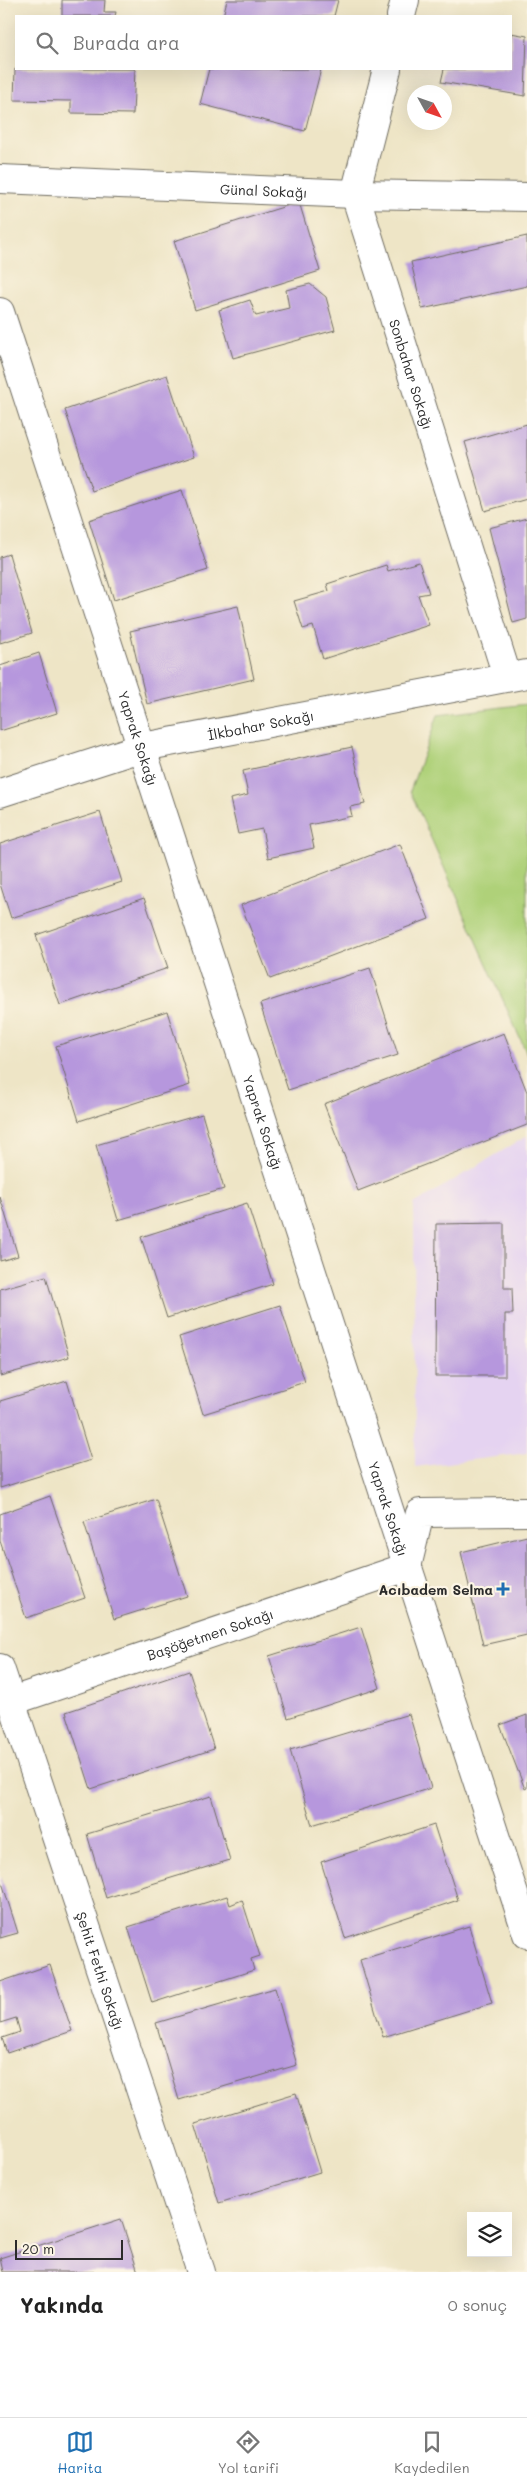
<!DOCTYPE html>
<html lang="tr">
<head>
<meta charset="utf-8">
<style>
  :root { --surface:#fff; --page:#f6f6f6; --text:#222; --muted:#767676; --line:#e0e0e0; --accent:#1f6fb2 }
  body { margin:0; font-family:Mali,sans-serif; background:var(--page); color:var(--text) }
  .controls { position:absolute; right:15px; bottom:15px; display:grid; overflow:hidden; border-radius:0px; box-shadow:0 5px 20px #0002 }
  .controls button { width:45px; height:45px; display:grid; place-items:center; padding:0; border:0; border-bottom:1px solid var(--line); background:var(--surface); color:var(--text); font:25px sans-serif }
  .compass { position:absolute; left:407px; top:85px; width:45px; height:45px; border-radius:50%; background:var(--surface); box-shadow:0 5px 20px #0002; rotate:130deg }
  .scale { position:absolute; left:15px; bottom:12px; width:108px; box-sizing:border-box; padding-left:5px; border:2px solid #2b2b2b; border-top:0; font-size:14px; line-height:18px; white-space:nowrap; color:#2b2b2b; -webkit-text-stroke:4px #fcf5e5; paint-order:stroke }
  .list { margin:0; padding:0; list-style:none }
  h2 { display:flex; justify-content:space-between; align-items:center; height:65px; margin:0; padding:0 20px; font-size:21px }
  h2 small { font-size:16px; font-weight:400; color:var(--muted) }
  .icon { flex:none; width:28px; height:28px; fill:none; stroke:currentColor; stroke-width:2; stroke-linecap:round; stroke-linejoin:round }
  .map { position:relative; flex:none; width:527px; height:2272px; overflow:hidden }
  .search { position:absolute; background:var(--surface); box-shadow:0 5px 20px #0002; left:15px; right:15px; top:15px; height:55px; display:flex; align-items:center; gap:12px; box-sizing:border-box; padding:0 18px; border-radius:0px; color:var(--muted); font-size:19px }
  .sheet { height:145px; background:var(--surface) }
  nav { display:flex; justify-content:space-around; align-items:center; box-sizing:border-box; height:70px; border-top:1px solid var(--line); background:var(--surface); font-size:14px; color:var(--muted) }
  nav a { display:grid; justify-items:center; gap:2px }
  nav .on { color:var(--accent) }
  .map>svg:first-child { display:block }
  .built { fill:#e5d3f1 }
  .green { fill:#afd179; stroke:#6d7e52 }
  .building { fill:#b697dd }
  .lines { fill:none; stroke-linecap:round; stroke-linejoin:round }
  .minor-casing { stroke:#6f6c61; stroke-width:30 }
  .minor { stroke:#fff; stroke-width:28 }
  .poi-dot { fill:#1f6fb2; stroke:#fcf5e5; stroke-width:2 }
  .labels { text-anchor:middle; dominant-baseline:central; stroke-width:4.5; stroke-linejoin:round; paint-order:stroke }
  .street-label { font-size:14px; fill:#2b2b2b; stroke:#fcf5e5 }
  .poi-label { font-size:14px; font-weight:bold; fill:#2b2b2b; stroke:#fcf5e5; text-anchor:end }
</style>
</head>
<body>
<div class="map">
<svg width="527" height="2272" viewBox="0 0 527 2272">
  <rect width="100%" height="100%" fill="#fcf5e5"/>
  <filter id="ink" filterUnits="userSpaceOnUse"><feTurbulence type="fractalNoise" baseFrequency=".02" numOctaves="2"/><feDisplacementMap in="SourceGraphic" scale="10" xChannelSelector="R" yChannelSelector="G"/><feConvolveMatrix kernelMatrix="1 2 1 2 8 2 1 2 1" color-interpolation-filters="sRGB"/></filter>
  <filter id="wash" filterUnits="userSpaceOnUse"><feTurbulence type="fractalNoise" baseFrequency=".0096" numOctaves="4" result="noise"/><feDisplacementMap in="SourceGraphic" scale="20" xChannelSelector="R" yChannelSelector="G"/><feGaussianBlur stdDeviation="1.12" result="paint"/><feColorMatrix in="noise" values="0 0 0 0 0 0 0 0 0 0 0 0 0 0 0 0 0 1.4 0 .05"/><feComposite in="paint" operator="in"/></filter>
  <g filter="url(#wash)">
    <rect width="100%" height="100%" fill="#eee5c6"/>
    <!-- built -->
    <path class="built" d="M527 1136V1453L415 1467 414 1204Z"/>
    <!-- green -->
    <path class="green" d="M527 704V1054L410 791 438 715Z"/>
    <g id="blocks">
      <!-- building -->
      <path class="building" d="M62 0H105L104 12H116L115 16H62Z
        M227 0H338L334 16H223Z
        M511 33 527 36 525 96 441 82 444 69H511Z
        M15 69H135L133 114 71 113V101L14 100Z
        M209 69H321L305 131 200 104Z
        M299 202 320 271 195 310 174 241Z
        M527 236V286L422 309 411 262Z
        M310 284 326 297 335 330 233 358 219 310 250 300 256 316 289 308 286 290Z
        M167 375 194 457 92 491 65 410Z
        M527 424V499L485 511 465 442Z
        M182 490 208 570 114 600 89 520Z
        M527 518V619L513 623 489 528Z
        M9 554 32 633 0 643V557Z
        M419 562 429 593 418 595 429 625 323 659 313 626 303 629 294 601 329 591 327 584 386 565 388 571Z
        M238 606 254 679 147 704 130 631Z
        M39 653 57 713 0 731V666Z
        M352 747 365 804 350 807 352 816 309 825 314 848 268 858 262 829 238 834 230 799 248 795 243 771Z
        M100 812 122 882 11 918 0 884V844Z
        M400 844 429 919 270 979 241 905Z
        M144 898 168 968 60 1005 36 935Z
        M370 968 398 1055 288 1090 260 1004Z
        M167 1011 190 1085 79 1121 56 1046Z
        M504 1033 527 1092V1125L358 1191 324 1104Z
        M202 1114 224 1189 118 1220 96 1145Z
        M0 1197 18 1256 0 1261Z
        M247 1203 273 1284 167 1318 141 1237Z
        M504 1223V1288H512L513 1314H505V1376H435L436 1224Z
        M46 1276 69 1357 0 1376V1289Z
        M280 1305 305 1382 203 1414 179 1337Z
        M67 1381 91 1460 0 1488V1401Z
        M50 1496 85 1598 26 1618 0 1541V1514Z
        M156 1499 187 1596 114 1619 84 1522Z
        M527 1536V1635L483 1645 461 1552Z
        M361 1627 380 1688 288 1718 269 1656Z
        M189 1671 214 1749 91 1789 66 1712Z
        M409 1714 431 1788 312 1825 290 1750Z
        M527 1715V1788L525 1789 500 1725Z
        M211 1796 230 1860 106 1898 87 1834Z
        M434 1825 458 1900 345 1938 321 1862Z
        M0 1876 18 1933 0 1938Z
        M227 1896 230 1905 242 1900 260 1956 251 1959 254 1970 152 2003 128 1927Z
        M469 1926 492 2003 383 2037 360 1960Z
        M50 1965 72 2031 7 2053 2 2038 20 2032 16 2018 0 2023V1982Z
        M275 1988 297 2065 179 2100 156 2023Z
        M296 2093 320 2172 219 2203 195 2124Z
        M121 2219 138 2272H3L0 2258Z"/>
    </g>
  </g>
  <g filter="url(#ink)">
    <use href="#blocks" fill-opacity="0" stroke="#6f6c61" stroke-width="1"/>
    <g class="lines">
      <defs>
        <g id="minor">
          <path d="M401 16 405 0"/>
          <path id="s1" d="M387 69 355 194 507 676"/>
          <path id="s2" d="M0 179 355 194 527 197"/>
          <path id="s3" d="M0 312 527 1934"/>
          <path id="s4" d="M0 793 143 747 527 674"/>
          <path id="s5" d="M0 1668 201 2272"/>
          <path id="s6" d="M12 1701 407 1567 420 1513 527 1512"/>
        </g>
      </defs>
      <!-- minor casing -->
      <use href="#minor" class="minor-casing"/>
      <!-- minor -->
      <use href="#minor" class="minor"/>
    </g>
  </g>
  <!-- markers -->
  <path class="poi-dot" d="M500.5 1581.5h5v5h5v5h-5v5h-5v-5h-5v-5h5z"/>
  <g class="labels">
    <!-- street labels -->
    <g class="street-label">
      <text stroke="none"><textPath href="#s2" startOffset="264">Günal Sokağı</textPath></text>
      <text stroke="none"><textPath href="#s1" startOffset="318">Sonbahar Sokağı</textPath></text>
      <text stroke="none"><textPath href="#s4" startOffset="270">İlkbahar Sokağı</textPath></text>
      <text stroke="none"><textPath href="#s3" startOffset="448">Yaprak Sokağı</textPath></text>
      <text stroke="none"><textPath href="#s3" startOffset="852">Yaprak Sokağı</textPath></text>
      <text stroke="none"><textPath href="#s3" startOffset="1258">Yaprak Sokağı</textPath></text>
      <text stroke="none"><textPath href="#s6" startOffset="209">Başöğetmen Sokağı</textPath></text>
      <text stroke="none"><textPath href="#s5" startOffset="319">Şehit Fethi Sokağı</textPath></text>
    </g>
    <!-- poi labels -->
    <g class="poi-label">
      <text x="493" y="1589">Acıbadem Selma</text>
    </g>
  </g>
</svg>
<div class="controls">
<button><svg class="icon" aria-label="layers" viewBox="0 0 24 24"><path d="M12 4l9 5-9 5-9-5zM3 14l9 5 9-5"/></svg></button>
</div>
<svg class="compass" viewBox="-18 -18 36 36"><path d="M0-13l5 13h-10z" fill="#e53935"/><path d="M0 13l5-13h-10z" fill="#767676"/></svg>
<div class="scale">20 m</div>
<div class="search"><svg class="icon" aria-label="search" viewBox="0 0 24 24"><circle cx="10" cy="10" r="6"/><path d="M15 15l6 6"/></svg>Burada ara</div>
</div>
<section class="sheet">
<h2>Yakında<small>0 sonuç</small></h2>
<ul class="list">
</ul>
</section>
<nav>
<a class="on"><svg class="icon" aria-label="map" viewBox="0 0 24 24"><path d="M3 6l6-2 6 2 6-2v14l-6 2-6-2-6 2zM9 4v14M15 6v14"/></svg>Harita</a>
<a><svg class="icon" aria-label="directions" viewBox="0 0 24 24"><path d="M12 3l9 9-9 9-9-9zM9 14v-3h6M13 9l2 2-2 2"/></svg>Yol tarifi</a>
<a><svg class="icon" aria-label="saved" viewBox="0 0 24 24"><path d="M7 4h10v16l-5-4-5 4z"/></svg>Kaydedilen</a>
</nav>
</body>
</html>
